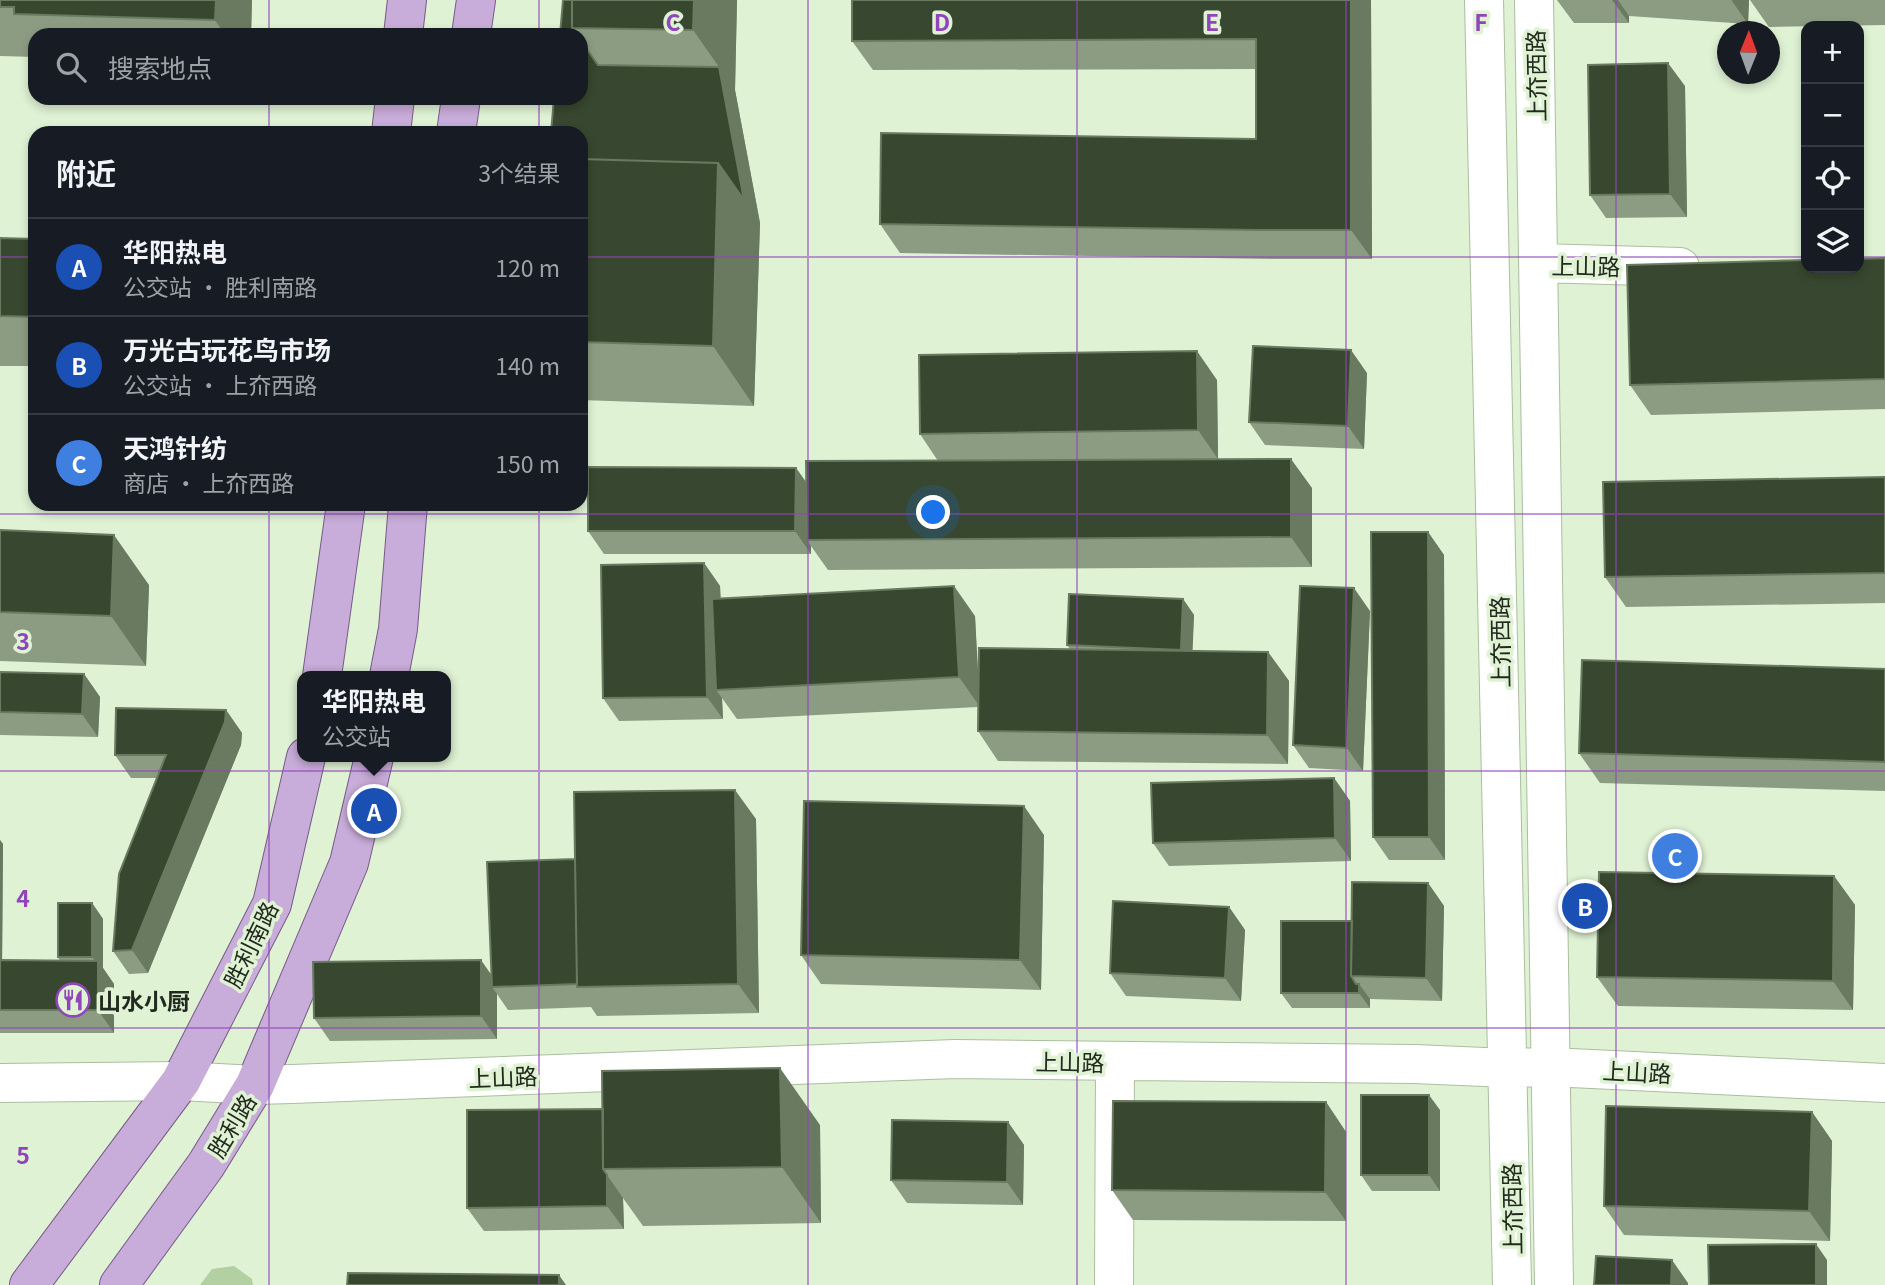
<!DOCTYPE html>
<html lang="zh">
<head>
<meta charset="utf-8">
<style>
  :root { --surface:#171b24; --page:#242831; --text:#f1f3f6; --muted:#9ea1a6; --line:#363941; --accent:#ea580c }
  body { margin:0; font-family:Georgia,"Noto Sans SC",serif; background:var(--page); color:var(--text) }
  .controls { position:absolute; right:21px; top:21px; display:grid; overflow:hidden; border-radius:14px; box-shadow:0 4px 10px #0003 }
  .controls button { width:63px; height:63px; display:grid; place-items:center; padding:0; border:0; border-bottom:2px solid var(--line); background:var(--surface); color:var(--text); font:35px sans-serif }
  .compass { position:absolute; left:1717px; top:21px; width:63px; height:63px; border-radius:50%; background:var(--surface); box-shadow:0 4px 10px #0003; rotate:1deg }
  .you { position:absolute; left:934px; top:513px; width:24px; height:24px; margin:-18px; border:5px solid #fff; border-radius:50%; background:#1a73e8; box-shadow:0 0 0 10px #1a73e833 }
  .badge { display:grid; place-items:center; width:46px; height:46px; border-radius:50%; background:var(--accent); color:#fff; font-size:23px; font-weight:700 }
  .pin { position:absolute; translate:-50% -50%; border:4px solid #fff; box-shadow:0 2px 7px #0006 }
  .popup { position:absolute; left:297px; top:671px; width:154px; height:91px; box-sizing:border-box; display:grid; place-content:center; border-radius:14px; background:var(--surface); filter:drop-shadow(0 2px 5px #0005); font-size:23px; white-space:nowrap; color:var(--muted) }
  .popup b { font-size:26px; color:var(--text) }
  .popup::after { content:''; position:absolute; left:50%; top:100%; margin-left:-14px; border:14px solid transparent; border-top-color:var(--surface) }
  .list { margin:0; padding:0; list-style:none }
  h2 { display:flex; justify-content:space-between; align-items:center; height:91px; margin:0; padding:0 28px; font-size:30px }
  h2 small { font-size:23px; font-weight:400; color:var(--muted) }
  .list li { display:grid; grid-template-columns:46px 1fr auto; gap:21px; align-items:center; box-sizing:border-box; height:98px; padding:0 28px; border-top:2px solid var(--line) }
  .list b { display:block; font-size:26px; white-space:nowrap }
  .list p { margin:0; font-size:23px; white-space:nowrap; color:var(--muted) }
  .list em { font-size:23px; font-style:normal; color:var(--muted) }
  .icon { flex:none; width:38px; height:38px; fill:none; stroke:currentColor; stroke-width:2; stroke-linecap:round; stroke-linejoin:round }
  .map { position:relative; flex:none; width:1885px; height:1285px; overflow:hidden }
  .search { position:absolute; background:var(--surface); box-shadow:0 4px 10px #0003; left:28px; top:28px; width:560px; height:77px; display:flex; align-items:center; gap:18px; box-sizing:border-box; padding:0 24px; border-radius:21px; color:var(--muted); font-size:26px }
  .panel { position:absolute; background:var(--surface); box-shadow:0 4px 10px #0003; left:28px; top:126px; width:560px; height:385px; border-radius:21px }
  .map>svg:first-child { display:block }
  .green { fill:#b3d0a2 }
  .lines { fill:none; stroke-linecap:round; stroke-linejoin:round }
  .minor-casing { stroke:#abbea1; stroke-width:40 }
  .major-casing { stroke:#765a87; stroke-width:40 }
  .minor { stroke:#fff; stroke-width:38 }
  .major { stroke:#c8acd9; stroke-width:38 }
  .wall { fill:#8c9c82 }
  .shaded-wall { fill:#6a7a60 }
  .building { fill:#38472f; stroke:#6a7a60; stroke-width:2 }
  .grid { fill:none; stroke:#9046b8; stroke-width:2; stroke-opacity:0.55 }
  .labels { text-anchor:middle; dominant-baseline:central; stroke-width:7; stroke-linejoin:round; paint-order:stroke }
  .street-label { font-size:23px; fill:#22291e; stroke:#dff2d4 }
  .poi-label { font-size:23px; font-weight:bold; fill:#22291e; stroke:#dff2d4; text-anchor:start }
  .grid-label { font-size:23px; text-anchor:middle; font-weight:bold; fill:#9046b8; stroke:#dff2d4; stroke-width:7; stroke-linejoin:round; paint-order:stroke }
</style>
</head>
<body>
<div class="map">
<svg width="1885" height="1285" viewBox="0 0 1885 1285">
  <rect width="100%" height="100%" fill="#dff2d4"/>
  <!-- green -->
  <path class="green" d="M234 1266 252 1279 253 1285H200L212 1269Z"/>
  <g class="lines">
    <defs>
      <path id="minor" d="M1484 0 1512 1285
        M1534 0 1554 1285
        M1539 263 1680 267
        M0 1083 181 1081 255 1085 292 1084 955 1059 1414 1064 1508 1068 1550 1067 1885 1083
        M1114 1285 1115 1062"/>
      <path id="major" d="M403 35 407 0
        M471 35 476 0
        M391 133 395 98
        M456 133 461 98
        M322 676 346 504
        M389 676 398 629 408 504
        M29 1285 181 1081 272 904 306 757
        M119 1285 206 1165 255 1085 349 863 374 757"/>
    </defs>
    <!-- minor casing -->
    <use href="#minor" class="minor-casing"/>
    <!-- major casing -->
    <use href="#major" class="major-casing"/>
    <!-- minor -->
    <use href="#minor" class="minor"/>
    <!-- major -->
    <use href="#major" class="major"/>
  </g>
  <!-- wall -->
  <path class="wall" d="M0 0H252L251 35H35V57L0 56Z
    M563 0H737L735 90 760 223 754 406 581 400V35H560Z
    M852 0H1371L1372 259H1277L900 253 880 224 1256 139V69L873 70 852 41Z
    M1557 0H1749L1748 24 1629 16V23H1574Z
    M1750 0H1885V25L1769 27Z
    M1685 86 1687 217 1606 218 1590 195Z
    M0 238 35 239V366H0Z
    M1885 258V409L1651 415 1630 385Z
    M1367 373 1364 449 1265 445 1249 422Z
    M1217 380 1218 459 1312 488V567L828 570 811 546V554H604L588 531 796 468 807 483 938 461 920 434Z
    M1885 477V603L1626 607 1605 577Z
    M0 530 149 585 146 666 0 661Z
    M1428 532 1444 555 1445 860H1389L1373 837Z
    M704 563 720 586 721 599 975 616 978 680 1070 649 1067 645 1183 599 1194 615 1192 651 1268 652 1289 681 1288 764 998 761 978 731V707L737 719 722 698 723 719 619 721 603 698Z
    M1370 611 1363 771 1309 768 1293 745Z
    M1885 669V791L1600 783 1579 753Z
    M0 672 84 674 100 697 98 737 0 735Z
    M226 710 242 733 241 745 148 973 129 974 113 951 157 778H131L115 755Z
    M1334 778 1350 801 1351 861 1169 866 1153 843Z
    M756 819 759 1013 597 1016 591 1007 508 1010 497 994V1039L330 1041 314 1018 491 975 575 859Z
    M1044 835 1041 990 821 984 801 955Z
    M0 840 3 844 2 960 60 961 58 957 92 903 103 919V968L114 984V1033H0Z
    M1834 876 1855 905 1853 1010 1618 1006 1597 977Z
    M1428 883 1444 906 1442 1001 1370 999V1008H1292L1281 993 1352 921Z
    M1229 907 1245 930 1241 1001 1126 996 1110 973Z
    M1326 1102 1346 1132V1221L1133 1220 1112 1190Z
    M467 1110 820 1125 821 1223 643 1226 623 1198 624 1229 484 1231 467 1208Z
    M1440 1110V1191H1372L1361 1175Z
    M1812 1112 1832 1141 1830 1241 1624 1235 1604 1206Z
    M1008 1122 1024 1145 1023 1205 907 1203 891 1180Z"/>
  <!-- shaded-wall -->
  <path class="shaded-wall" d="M216 0H252L251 35H225L215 20Z
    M694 0H737L735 90 760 223 754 406 713 346 719 67 693 30Z
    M1351 0H1371L1372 259 1351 230Z
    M1612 0H1618L1629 16V23Z
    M1732 0H1749L1748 24 1732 1Z
    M1668 63 1685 86 1687 217 1670 194Z
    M1351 350 1367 373 1364 449 1348 426Z
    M1197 351 1217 380 1218 459 1198 430Z
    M1291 459 1312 488V567L1291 537Z
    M796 468 812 491 807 540 811 546V554L795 531Z
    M1428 532 1444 555 1445 860 1429 837Z
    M114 535 149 585 146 666 111 616Z
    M704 563 720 586 722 689 716 690 722 698 723 719 707 697Z
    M954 586 975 616 980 707 959 677Z
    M1354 588 1370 611 1363 771 1347 748Z
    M1183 599 1194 615 1192 665 1181 650Z
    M1268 652 1289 681 1288 764 1267 735Z
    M84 674 100 697 98 737 82 714Z
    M226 710 242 733 241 745 148 973 132 950Z
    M1334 778 1350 801 1351 861 1335 838Z
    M735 790 756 819 759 1013 738 984Z
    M1024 806 1044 835 1041 990 1020 960Z
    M0 840 3 844 2 971 0 968Z
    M1834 876 1855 905 1853 1010 1833 981Z
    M1428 883 1444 906 1442 1001 1426 978Z
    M92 903 103 919V968L114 984V1033L98 1010V965L92 957Z
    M1229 907 1245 930 1241 1001 1225 978Z
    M481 960 497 983 492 987 497 994V1039L481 1016Z
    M1359 984 1370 999V1008L1359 993Z
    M780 1068 820 1125 821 1223 782 1167Z
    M1429 1095 1440 1110V1191L1429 1175Z
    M1326 1102 1346 1132V1221L1325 1192Z
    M1812 1112 1832 1141 1830 1241 1809 1211Z
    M1008 1122 1024 1145 1023 1205 1007 1182Z
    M607 1175 623 1198 624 1229 607 1206Z
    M1816 1244 1827 1260V1285H1816Z
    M1672 1260 1688 1283V1285H1671Z
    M559 1275 566 1285H559Z"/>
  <!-- building -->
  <path class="building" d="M0 0H216L215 20 14 14V7H0Z
    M563 0H572V28L577 35H560Z
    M572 0H694L693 30 572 28Z
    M852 0H1351V230H1257L880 224 881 133 1256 139V39L852 41Z
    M581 41 598 65 719 67 744 200 718 163 581 159V133H551L554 98H581Z
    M1668 63 1670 194 1590 195 1588 65Z
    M581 159 718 163 713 346 581 342Z
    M0 238 35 239V317L0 316Z
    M1885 258V379L1630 385 1627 265 1806 260V268H1859V259Z
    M1253 346 1351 350 1348 426 1249 422Z
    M1197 351 1198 430 920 434 919 355Z
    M1291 459V537L807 540 806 461Z
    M588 467 796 468 795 531H588Z
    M1885 477V573L1605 577 1603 482Z
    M0 530 114 535 111 616 0 612Z
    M1371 532H1428L1429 837H1373Z
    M704 563 707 697 603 698 601 565Z
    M954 586 959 677 716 690 712 599Z
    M1300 586 1354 588 1347 748 1293 745Z
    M1069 594 1183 599 1181 650 1067 645Z
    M979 648 1268 652 1267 735 978 731Z
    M1582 660 1885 669V762L1579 753Z
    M0 672 84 674 82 714 0 712Z
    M116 708 226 710 225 722 132 950 113 951 119 874 166 755H115Z
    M1334 778 1335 838 1153 843 1151 783Z
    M735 790 738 984 577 987 574 792Z
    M804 801 1024 806 1020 960 801 955Z
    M575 859 577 984 492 987 487 862Z
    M1599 872 1834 876 1833 981 1597 977Z
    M1352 882 1428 883 1426 978 1351 976Z
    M1113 901 1229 907 1225 978 1110 973Z
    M58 903H92V957H58Z
    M1281 921H1352L1351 976 1356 984H1359V993H1281Z
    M0 960 98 961V1010H0Z
    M481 960V1016L314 1018 313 962Z
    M780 1068 782 1167 603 1169 602 1071Z
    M1361 1095H1429V1175H1361Z
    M1113 1101 1326 1102 1325 1192 1112 1190Z
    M1606 1106 1812 1112 1809 1211 1604 1206Z
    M603 1109V1169L607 1175V1206L467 1208V1110Z
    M892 1120 1008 1122 1007 1182 891 1180Z
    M1816 1244V1285H1709L1708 1245Z
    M1596 1256 1672 1260 1671 1285H1594Z
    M348 1273 559 1275V1285H347Z"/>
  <!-- grid -->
  <path class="grid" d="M269 0V35M539 0V35M808 0V1285M1077 0V1285M1346 0V1285M1616 0V1285M269 98V133M539 98V133M0 257H35M581 257H1806M1859 257H1885M269 504V1285M539 504V1285M0 514H1885M0 771H1885M0 1028H1885"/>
  <!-- icons -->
  <defs>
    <symbol id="restaurant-ring" viewBox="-11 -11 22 22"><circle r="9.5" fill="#dff2d4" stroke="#9046b8" stroke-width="1.5"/><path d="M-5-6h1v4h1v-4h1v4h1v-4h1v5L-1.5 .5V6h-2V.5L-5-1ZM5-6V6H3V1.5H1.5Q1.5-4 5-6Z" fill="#9046b8"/></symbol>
  </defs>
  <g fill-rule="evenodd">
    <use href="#restaurant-ring" x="54" y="981" width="38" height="38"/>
  </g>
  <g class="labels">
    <!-- street labels -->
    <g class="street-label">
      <text transform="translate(1535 76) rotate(-91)">上夼西路</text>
      <text transform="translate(1586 265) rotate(1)">上山路</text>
      <text transform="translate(1499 642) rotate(-91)">上夼西路</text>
      <text transform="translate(250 944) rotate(-64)">胜利南路</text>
      <text transform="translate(1070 1061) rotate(1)">上山路</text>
      <text transform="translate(1637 1071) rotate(3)">上山路</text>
      <text transform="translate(503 1076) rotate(-2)">上山路</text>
      <text transform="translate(231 1125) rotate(-59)">胜利路</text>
      <text transform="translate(1511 1209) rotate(-91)">上夼西路</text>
    </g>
    <!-- poi labels -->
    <g class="poi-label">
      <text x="98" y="1000">山水小厨</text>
    </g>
  </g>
  <g class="grid-label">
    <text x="673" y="31">C</text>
    <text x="942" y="31">D</text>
    <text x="1212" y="31">E</text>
    <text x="1481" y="31">F</text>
    <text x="23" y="650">3</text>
    <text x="23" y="907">4</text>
    <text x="23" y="1164">5</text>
  </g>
</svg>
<div class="controls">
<button>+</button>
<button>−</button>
<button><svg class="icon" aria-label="locate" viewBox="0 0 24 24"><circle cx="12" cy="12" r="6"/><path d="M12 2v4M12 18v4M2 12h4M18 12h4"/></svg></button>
<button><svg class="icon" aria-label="layers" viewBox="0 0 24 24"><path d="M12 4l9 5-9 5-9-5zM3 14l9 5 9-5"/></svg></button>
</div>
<svg class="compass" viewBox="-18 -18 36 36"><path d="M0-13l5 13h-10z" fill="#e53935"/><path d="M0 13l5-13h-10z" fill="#9ea1a6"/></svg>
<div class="you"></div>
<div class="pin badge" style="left:374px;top:811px;background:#1a4fb4">A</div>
<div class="popup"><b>华阳热电</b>公交站</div>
<div class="pin badge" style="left:1585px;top:906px;background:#1a4fb4">B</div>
<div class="pin badge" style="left:1675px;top:856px;background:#3f7fe0">C</div>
<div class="search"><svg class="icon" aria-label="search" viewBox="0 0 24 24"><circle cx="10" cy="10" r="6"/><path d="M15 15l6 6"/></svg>搜索地点</div>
<section class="panel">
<h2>附近<small>3个结果</small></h2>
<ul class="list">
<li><span class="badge" style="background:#1a4fb4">A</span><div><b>华阳热电</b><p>公交站 · 胜利南路</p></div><em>120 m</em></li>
<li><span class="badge" style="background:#1a4fb4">B</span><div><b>万光古玩花鸟市场</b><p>公交站 · 上夼西路</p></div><em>140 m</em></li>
<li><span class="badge" style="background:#3f7fe0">C</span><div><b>天鸿针纺</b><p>商店 · 上夼西路</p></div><em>150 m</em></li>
</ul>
</section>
</div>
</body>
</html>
